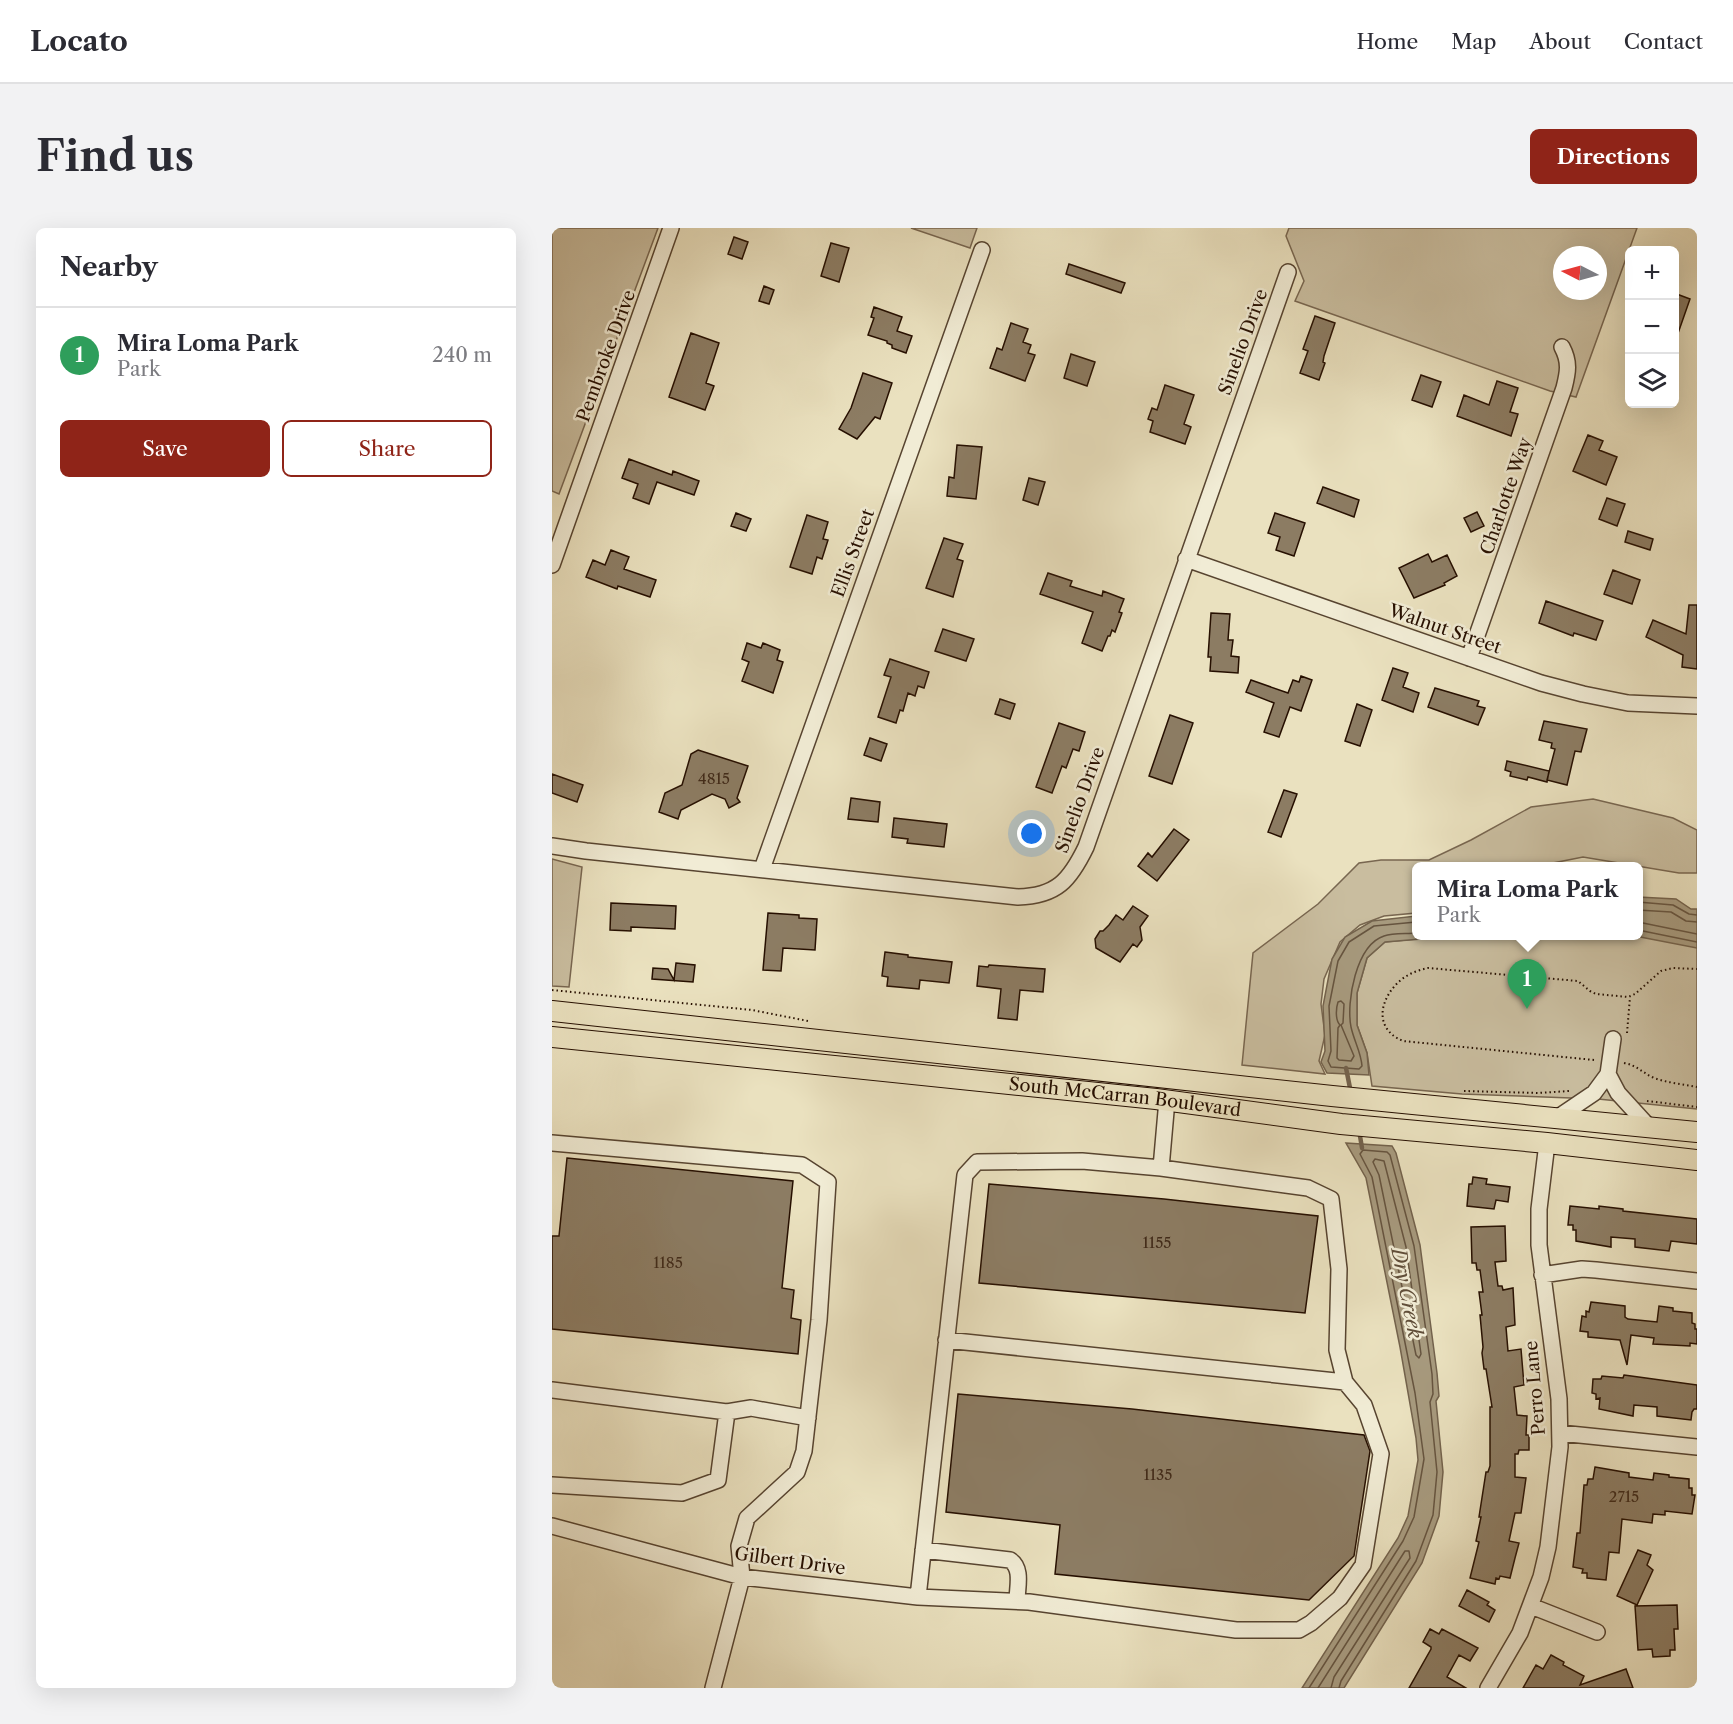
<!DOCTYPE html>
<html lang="en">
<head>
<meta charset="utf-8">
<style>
  :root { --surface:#fff; --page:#f2f2f3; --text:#2b2b33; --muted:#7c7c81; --line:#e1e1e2; --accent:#8f2418 }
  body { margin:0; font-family:"Libre Caslon Text",serif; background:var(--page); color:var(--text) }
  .controls { position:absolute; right:18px; top:18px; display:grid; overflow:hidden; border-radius:9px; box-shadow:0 6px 24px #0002 }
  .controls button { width:54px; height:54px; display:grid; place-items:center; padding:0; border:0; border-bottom:2px solid var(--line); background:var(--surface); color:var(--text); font:30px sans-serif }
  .compass { position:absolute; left:1001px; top:18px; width:54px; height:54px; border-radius:50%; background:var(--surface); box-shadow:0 6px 24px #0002; rotate:276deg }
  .you { position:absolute; left:480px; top:606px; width:21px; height:21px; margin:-15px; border:4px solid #fff; border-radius:50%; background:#1a73e8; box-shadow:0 0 0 9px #1a73e833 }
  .badge { display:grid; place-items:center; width:39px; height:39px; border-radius:50%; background:var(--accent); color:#fff; font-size:20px; font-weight:700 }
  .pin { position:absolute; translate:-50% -50px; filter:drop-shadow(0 2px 3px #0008) }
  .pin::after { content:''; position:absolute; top:32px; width:21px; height:18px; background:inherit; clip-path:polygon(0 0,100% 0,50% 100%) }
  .popup { position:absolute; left:860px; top:634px; width:231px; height:78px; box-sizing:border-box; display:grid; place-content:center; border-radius:9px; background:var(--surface); filter:drop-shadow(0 2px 4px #0005); font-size:20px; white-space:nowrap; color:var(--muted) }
  .popup b { font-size:22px; color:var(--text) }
  .popup::after { content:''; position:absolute; left:50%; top:100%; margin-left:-12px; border:12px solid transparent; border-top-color:var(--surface) }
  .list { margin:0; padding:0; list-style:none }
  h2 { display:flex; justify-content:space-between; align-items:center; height:78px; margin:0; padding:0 24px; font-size:26px }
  h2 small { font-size:20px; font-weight:400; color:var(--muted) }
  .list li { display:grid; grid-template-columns:39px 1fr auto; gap:18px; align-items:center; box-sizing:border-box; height:96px; padding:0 24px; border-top:2px solid var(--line) }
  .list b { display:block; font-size:22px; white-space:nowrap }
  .list p { margin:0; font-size:20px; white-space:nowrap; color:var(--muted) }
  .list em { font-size:20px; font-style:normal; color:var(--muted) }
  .actions { display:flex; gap:12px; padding:18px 24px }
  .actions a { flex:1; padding:14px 0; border:2px solid var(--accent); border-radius:9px; text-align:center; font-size:21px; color:var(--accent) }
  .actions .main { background:var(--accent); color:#fff }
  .icon { flex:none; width:33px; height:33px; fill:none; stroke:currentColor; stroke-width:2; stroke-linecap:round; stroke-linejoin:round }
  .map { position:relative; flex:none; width:1145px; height:1460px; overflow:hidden; border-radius:9px }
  header { display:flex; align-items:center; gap:36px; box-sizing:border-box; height:84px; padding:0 30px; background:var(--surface); border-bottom:2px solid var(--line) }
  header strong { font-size:28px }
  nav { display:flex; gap:33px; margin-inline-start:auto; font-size:21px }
  .intro { display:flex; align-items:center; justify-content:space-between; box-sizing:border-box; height:144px; padding:0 36px }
  h1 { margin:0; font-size:42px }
  .button { padding:15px 27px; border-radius:9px; background:var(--accent); color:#fff; font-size:21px; font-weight:700 }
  main { display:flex; gap:36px; padding:0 36px }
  aside { flex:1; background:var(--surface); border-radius:9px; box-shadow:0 6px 24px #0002 }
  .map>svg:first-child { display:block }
  .green { fill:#c9bd9f; stroke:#786650; stroke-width:1.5; fill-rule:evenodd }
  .water { fill:#a79a7e; stroke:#73624c; stroke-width:1.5 }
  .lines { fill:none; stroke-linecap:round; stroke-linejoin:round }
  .shore { stroke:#66543f; stroke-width:1.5 }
  .stream { stroke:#73624c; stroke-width:4.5 }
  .building { fill:#8c7c63; stroke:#260f00; stroke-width:1.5 }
  .minor-casing { stroke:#574430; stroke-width:18 }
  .major-casing { stroke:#260f00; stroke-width:22 }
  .path { stroke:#260f00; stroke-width:2; stroke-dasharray:1.5 3; stroke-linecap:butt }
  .minor { stroke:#f1ecd5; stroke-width:15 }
  .major { stroke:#eae1bf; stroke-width:20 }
  .labels { text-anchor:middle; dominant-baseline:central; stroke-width:5; stroke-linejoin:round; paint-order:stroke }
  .number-label { font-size:15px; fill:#402a19 }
  .street-label { font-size:18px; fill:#260f00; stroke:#f1ecd5 }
  .water-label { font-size:20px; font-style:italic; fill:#604e39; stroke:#f1ecd5 }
</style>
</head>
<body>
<header>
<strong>Locato</strong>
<nav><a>Home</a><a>Map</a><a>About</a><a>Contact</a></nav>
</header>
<div class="intro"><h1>Find us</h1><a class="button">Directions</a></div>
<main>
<aside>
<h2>Nearby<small></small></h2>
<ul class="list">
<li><span class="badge" style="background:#2e9e5b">1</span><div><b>Mira Loma Park</b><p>Park</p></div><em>240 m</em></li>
</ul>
<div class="actions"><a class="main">Save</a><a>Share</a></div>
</aside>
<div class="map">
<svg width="1145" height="1460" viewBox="0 0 1145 1460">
  <rect width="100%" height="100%" fill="#eae1bf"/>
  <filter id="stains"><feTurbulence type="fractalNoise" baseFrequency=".00333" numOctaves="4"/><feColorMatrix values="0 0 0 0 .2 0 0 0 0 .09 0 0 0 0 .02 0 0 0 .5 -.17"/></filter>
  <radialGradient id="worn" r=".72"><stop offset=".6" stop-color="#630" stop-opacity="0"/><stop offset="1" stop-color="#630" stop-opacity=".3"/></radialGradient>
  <!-- green -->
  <path class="green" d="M0 0H106L7 266 0 263Z
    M359 0H425L418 20Z
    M737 0H1085L1024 169 998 163 743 73 752 53 734 8ZM1010 27H1046V63H1010Z
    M1041 571 1121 590 1145 602V645H1127L1031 629 1001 635 998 638H864V685L832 688 808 697 788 714 772 751 769 776 773 807 767 833 773 846 690 837 701 725 766 676 807 635 829 632H877L919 612 979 579Z
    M0 631 30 639 17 759 0 758Z
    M896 708H1086L1145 710V881L1046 871 910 866 820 858 815 825 805 797V765L815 730 833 714Z"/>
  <!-- water -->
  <path class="water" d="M1086 669 1124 671 1139 681H1145V720L1083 708H1086Z
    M864 688V708H906L833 714 815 730 805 765V797L815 825 817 847 775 845 769 834 773 823 771 778 780 731 793 709 820 693Z
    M794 915 840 918 844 925 868 1017 885 1145 887 1168 884 1173 891 1244 887 1288 870 1335 792 1460H750L846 1310 856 1288 866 1232 864 1210 848 1119 814 950Z"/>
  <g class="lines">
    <!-- shore -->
    <path class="shore" d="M1086 674 1121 677 1137 686 1145 687
      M1086 682 1119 684 1134 693 1145 694
      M864 694 822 698 797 714 786 733 777 778 779 823 776 833 779 839 807 841 810 838C809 824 802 813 799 799 794 774 804 717 832 708 841 705 854 706 864 705
      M1086 694 1145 706
      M1086 702 1145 714
      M789 773 792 776 791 795 789 797 802 828 799 833 787 832 785 830 786 800 788 797C783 792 784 780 786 774Z
      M823 931 832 933 854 1019 869 1126 867 1130 864 1127 827 947 821 934Z
      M757 1460 851 1313 862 1289 872 1231 863 1165 820 949 808 926 811 922 835 924 838 927 862 1018 880 1146 881 1166 878 1174 885 1244 881 1287 864 1333 789 1453 787 1460
      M766 1460 853 1323H857L858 1330 782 1449 779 1460"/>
    <!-- stream -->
    <path class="stream" d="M794 840 799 865
      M807 902 810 920"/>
  </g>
  <!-- building -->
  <path class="building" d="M182 9 196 14 190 31 176 26Z
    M279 15 297 20 287 54 269 48Z
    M517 36 573 55 569 65 514 46Z
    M212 58 222 62 217 76 207 73Z
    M1122 65 1138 71 1124 111H1122Z
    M322 79 350 89 345 103 360 108 354 125 340 120V117L335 115V113L316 107 322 90 319 89Z
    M763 88 783 95 772 128 771 134 773 135 767 152 748 145 756 123 751 121Z
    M459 95 476 101 471 114 479 117 476 125 483 127 473 153 438 140 445 120 450 122Z
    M139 105 167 115 154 155 162 158 153 182 117 169Z
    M519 126 543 134 535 158 512 150Z
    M311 145 340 155 328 191 323 189 305 211 287 201 299 180Z
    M869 147 889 154 880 179 860 172Z
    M945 153 966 160 958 184 966 186 959 208 905 188 912 167 937 177Z
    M613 157 642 167 632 196 639 199 633 216 598 204 601 193 596 191 600 180 605 182Z
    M1036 207 1051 213 1047 222 1065 229 1054 257 1021 243Z
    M405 217 430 219 424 271 395 268 397 249 402 250Z
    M77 231 120 247 121 243 147 253 142 267 105 254 97 276 81 270 86 256 70 250Z
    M477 250 493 254 486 277 471 272Z
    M771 259 807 272 802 289 765 275Z
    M1055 270 1073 276 1065 298 1047 291Z
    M925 284 932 298 919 304 912 290Z
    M184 285 199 291 194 303 179 298Z
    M723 285 753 295 742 328 724 322 728 309 716 305Z
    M255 287 276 294 271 311 276 312 270 331 265 329 260 346 238 339Z
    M1076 303 1101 311 1098 322 1073 314Z
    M392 310 411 316 405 331 411 333 401 369 374 360Z
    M59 322 77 329 72 341 104 352 98 369 66 358 65 361 34 349 41 332 53 337Z
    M876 326 880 334 895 327 905 348 892 355 893 357 862 370 847 340Z
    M1061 342 1088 352 1080 376 1052 366Z
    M496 345 520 353 518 358 550 368 551 363 572 371 567 384 570 385 563 404 560 402 558 408H556L550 423 530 415 541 384 488 366Z
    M994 373 1051 393 1044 412 1022 405 1021 408 987 395Z
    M1137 377H1145V441L1130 439 1131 427 1094 409 1101 392 1134 406Z
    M659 385 678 386 676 412H681L679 428 687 429 686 445 658 443 659 429H656Z
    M391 401 422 411 414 433 383 423Z
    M195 415 209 420 211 415 228 422 225 432 231 434 221 465 190 453 197 434 190 431Z
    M338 431 377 444 372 460 366 458 363 468 356 465 351 483 348 482 344 495 326 489 339 449 332 447Z
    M841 440 856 445 851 459 867 465 861 484 830 472Z
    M749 448 760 452 749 483 738 479 727 509 712 504 722 475 694 464 699 452 736 465 741 452 747 454Z
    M883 460 927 473 925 478 933 480 926 497 876 479Z
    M448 471 463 476 458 491 443 486Z
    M805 476 820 482 808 518 793 513Z
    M618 487 641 495 620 556 597 548Z
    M992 493 1035 501 1029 524 1023 523 1015 557 995 552 1003 521 999 520 1000 515 987 512Z
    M507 495 533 504 527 523 521 521 514 540 510 538 500 565 484 559Z
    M318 510 335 516 329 533 312 527Z
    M146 522 196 538 185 570 188 574 177 580 173 571 160 566 129 582 126 591 107 584 113 565 130 557 139 526Z
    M955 533 997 543 995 554 976 549 975 552 958 548 959 544 953 542Z
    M0 546 31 557 25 574 0 565Z
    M732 562 745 566 729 609 716 604Z
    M299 570 328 574 326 594 296 591Z
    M342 590 395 596 392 619 355 615 356 611 340 609Z
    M622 601 637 612 605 653 586 638 596 625 600 629Z
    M59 675 124 678 123 701 79 699V703L58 702Z
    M581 678 596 688 588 699 590 712 585 719 581 716 568 734 544 720 543 711 548 703H551L557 697 564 687 571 692Z
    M216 685 247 687V690L265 691 263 722 231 720 229 743 211 742Z
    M333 724 356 727V729L400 734 397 755 368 752 367 761 335 758 336 749 330 748Z
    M124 735 143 737 141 754 100 751 101 740 116 741 122 752Z
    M437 737 493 741 491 764 468 762 465 792 446 790 449 761 425 758 427 738 436 739Z
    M15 930 241 953 230 1060 242 1062 239 1090 249 1092 246 1126 0 1101V1008H7Z
    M921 949 935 951 934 956 958 959 956 974 944 972 942 981 915 978 917 956H920Z
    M437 956 612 971 766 988 753 1085 427 1055Z
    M1018 978 1047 981V978L1071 981V983L1145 991V1016L1119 1013 1117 1023 1083 1019V1011L1059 1009V1019L1024 1013V1002H1021V997H1016Z
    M953 998 954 1033 943 1034 946 1058H950L951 1062 961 1060 963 1097 954 1099 956 1123 969 1121 972 1157 962 1159 965 1187 975 1188 974 1207H977V1222H967L966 1226H963V1249L974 1250 969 1285H963L957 1313 967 1315 963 1330 958 1350 948 1348 947 1351 944 1350 943 1356 918 1350 927 1314 924 1313 929 1289H927L934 1244H936L938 1238V1179H940L934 1141H932L930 1125 931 1119 928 1087H930L927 1064H931L928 1042H925L924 1035H920L919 999Z
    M1039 1074 1073 1078V1089L1076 1091 1105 1094 1107 1078 1121 1080V1083L1140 1085V1095L1143 1096V1101H1145V1116L1138 1115V1118L1101 1116 1102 1110 1079 1107 1075 1137 1068 1112 1036 1109V1104L1028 1103 1030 1088 1034 1089V1083L1037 1084Z
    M1072 1147 1145 1157V1181H1142L1140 1184 1139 1192 1105 1188V1179L1082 1177 1081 1188 1047 1181 1048 1170 1044 1171V1166L1040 1165 1041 1151H1049L1050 1148 1071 1150Z
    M406 1166 580 1181 812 1207 818 1223 802 1328 757 1372 503 1346 508 1297 394 1284Z
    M1043 1239 1077 1245V1249L1101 1252 1102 1245 1117 1247V1249L1137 1251V1260H1140V1267H1143L1140 1286 1113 1283V1287L1101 1286 1100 1295 1070 1291 1067 1325 1057 1324 1054 1352 1035 1350V1345H1030L1031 1341 1021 1339 1025 1305H1028L1032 1257H1035L1036 1251H1041Z
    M1086 1322 1099 1327 1095 1337 1101 1342 1085 1377 1065 1368Z
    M915 1362 937 1374 935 1377 943 1382 937 1394 907 1378Z
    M1125 1377 1126 1401H1122L1123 1422H1118V1428L1101 1429 1100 1421 1086 1422 1083 1378Z
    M878 1401 887 1406 890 1401 926 1420 918 1433 907 1427 895 1449 914 1460H857L879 1421V1419L871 1414Z
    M999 1427 1012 1434 1011 1437 1032 1448 1028 1457 1074 1441 1081 1460H971L984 1437 991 1441Z"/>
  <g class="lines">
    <defs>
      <path id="minor" d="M634 331 989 455 1031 466 1076 475 1145 478
        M0 337 119 0
        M917 430 1012 160C1016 144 1018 134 1010 119
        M0 618 34 623 466 669C505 668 518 652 534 619L736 44
        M210 641 430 22
        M1056 846 1066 865 1097 899
        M1005 890 1042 865 1056 846 1061 811
        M0 915 250 937 276 954 267 1092 252 1223 245 1244 195 1290 187 1318 190 1349 161 1460
        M990 1047 1030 1041 1044 1042 1145 1053
        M394 1112 793 1154
        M0 1162 175 1184
        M1008 1205 1145 1219
        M0 1257 130 1265 166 1252 175 1184 199 1180 256 1190
        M0 1298 190 1349 366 1369 477 1374 684 1402H747L759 1395 788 1370 811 1337 829 1226 812 1177 793 1154 785 1122 787 1041 779 971 756 960 609 940
        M371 1322 458 1332C471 1340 465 1360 465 1373
        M366 1369 413 947 425 934 530 933 609 940 615 872
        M979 1378 1045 1404
        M936 1460 968 1405 989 1349 996 1319 1008 1219 1007 1171 987 1017V981L995 915"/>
      <g id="major">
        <path d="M0 783 780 868 1145 904"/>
        <path id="s1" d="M0 809 604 871 789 896 995 915 1145 932"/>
      </g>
    </defs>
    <!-- minor casing -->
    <use href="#minor" class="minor-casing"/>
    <!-- major casing -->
    <use href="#major" class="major-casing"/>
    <!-- path -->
    <path class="path" d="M0 762 200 782 256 793
      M1075 805 1078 769
      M1042 832 851 813C820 800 828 769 850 751 858 745 867 742 876 740L1026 753 1038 763 1044 766 1076 769 1083 766 1109 743 1121 740 1145 741
      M1072 835C1084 837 1091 845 1102 850 1116 855 1131 856 1145 859
      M912 863 986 865 1017 863
      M1095 873 1145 879"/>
    <!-- minor -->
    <use href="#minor" class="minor"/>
    <!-- major -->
    <use href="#major" class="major"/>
  </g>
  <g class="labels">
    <!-- number labels -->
    <g class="number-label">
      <text x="162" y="550">4815</text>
      <text x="605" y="1014">1155</text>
      <text x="116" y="1034">1185</text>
      <text x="606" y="1246">1135</text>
      <text x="1072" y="1268">2715</text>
    </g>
    <!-- street labels -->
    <g class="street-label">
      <text transform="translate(691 114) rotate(-70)">Sinelio Drive</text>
      <text transform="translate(54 128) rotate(-70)">Pembroke Drive</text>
      <text transform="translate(954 268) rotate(-71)">Charlotte Way</text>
      <text transform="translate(301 325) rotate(-70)">Ellis Street</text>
      <text transform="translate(893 401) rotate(19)">Walnut Street</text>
      <text transform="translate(528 572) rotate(-70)">Sinelio Drive</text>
      <text stroke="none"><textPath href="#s1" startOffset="576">South McCarran Boulevard</textPath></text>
      <text transform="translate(983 1160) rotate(-95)">Perro Lane</text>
      <text transform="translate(238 1333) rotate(8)">Gilbert Drive</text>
    </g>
    <!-- water labels -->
    <g class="water-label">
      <text transform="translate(855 1065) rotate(79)">Dry Creek</text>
    </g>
  </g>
  <rect width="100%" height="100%" filter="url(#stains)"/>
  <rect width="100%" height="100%" fill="url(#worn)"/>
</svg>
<div class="controls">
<button>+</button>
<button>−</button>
<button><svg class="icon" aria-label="layers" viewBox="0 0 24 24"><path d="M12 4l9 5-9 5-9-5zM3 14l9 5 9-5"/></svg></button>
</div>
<svg class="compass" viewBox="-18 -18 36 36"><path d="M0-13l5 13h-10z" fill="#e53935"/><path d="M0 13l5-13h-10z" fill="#7c7c81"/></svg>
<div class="you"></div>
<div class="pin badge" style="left:975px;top:781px;background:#2e9e5b">1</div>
<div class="popup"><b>Mira Loma Park</b>Park</div>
</div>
</main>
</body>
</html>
